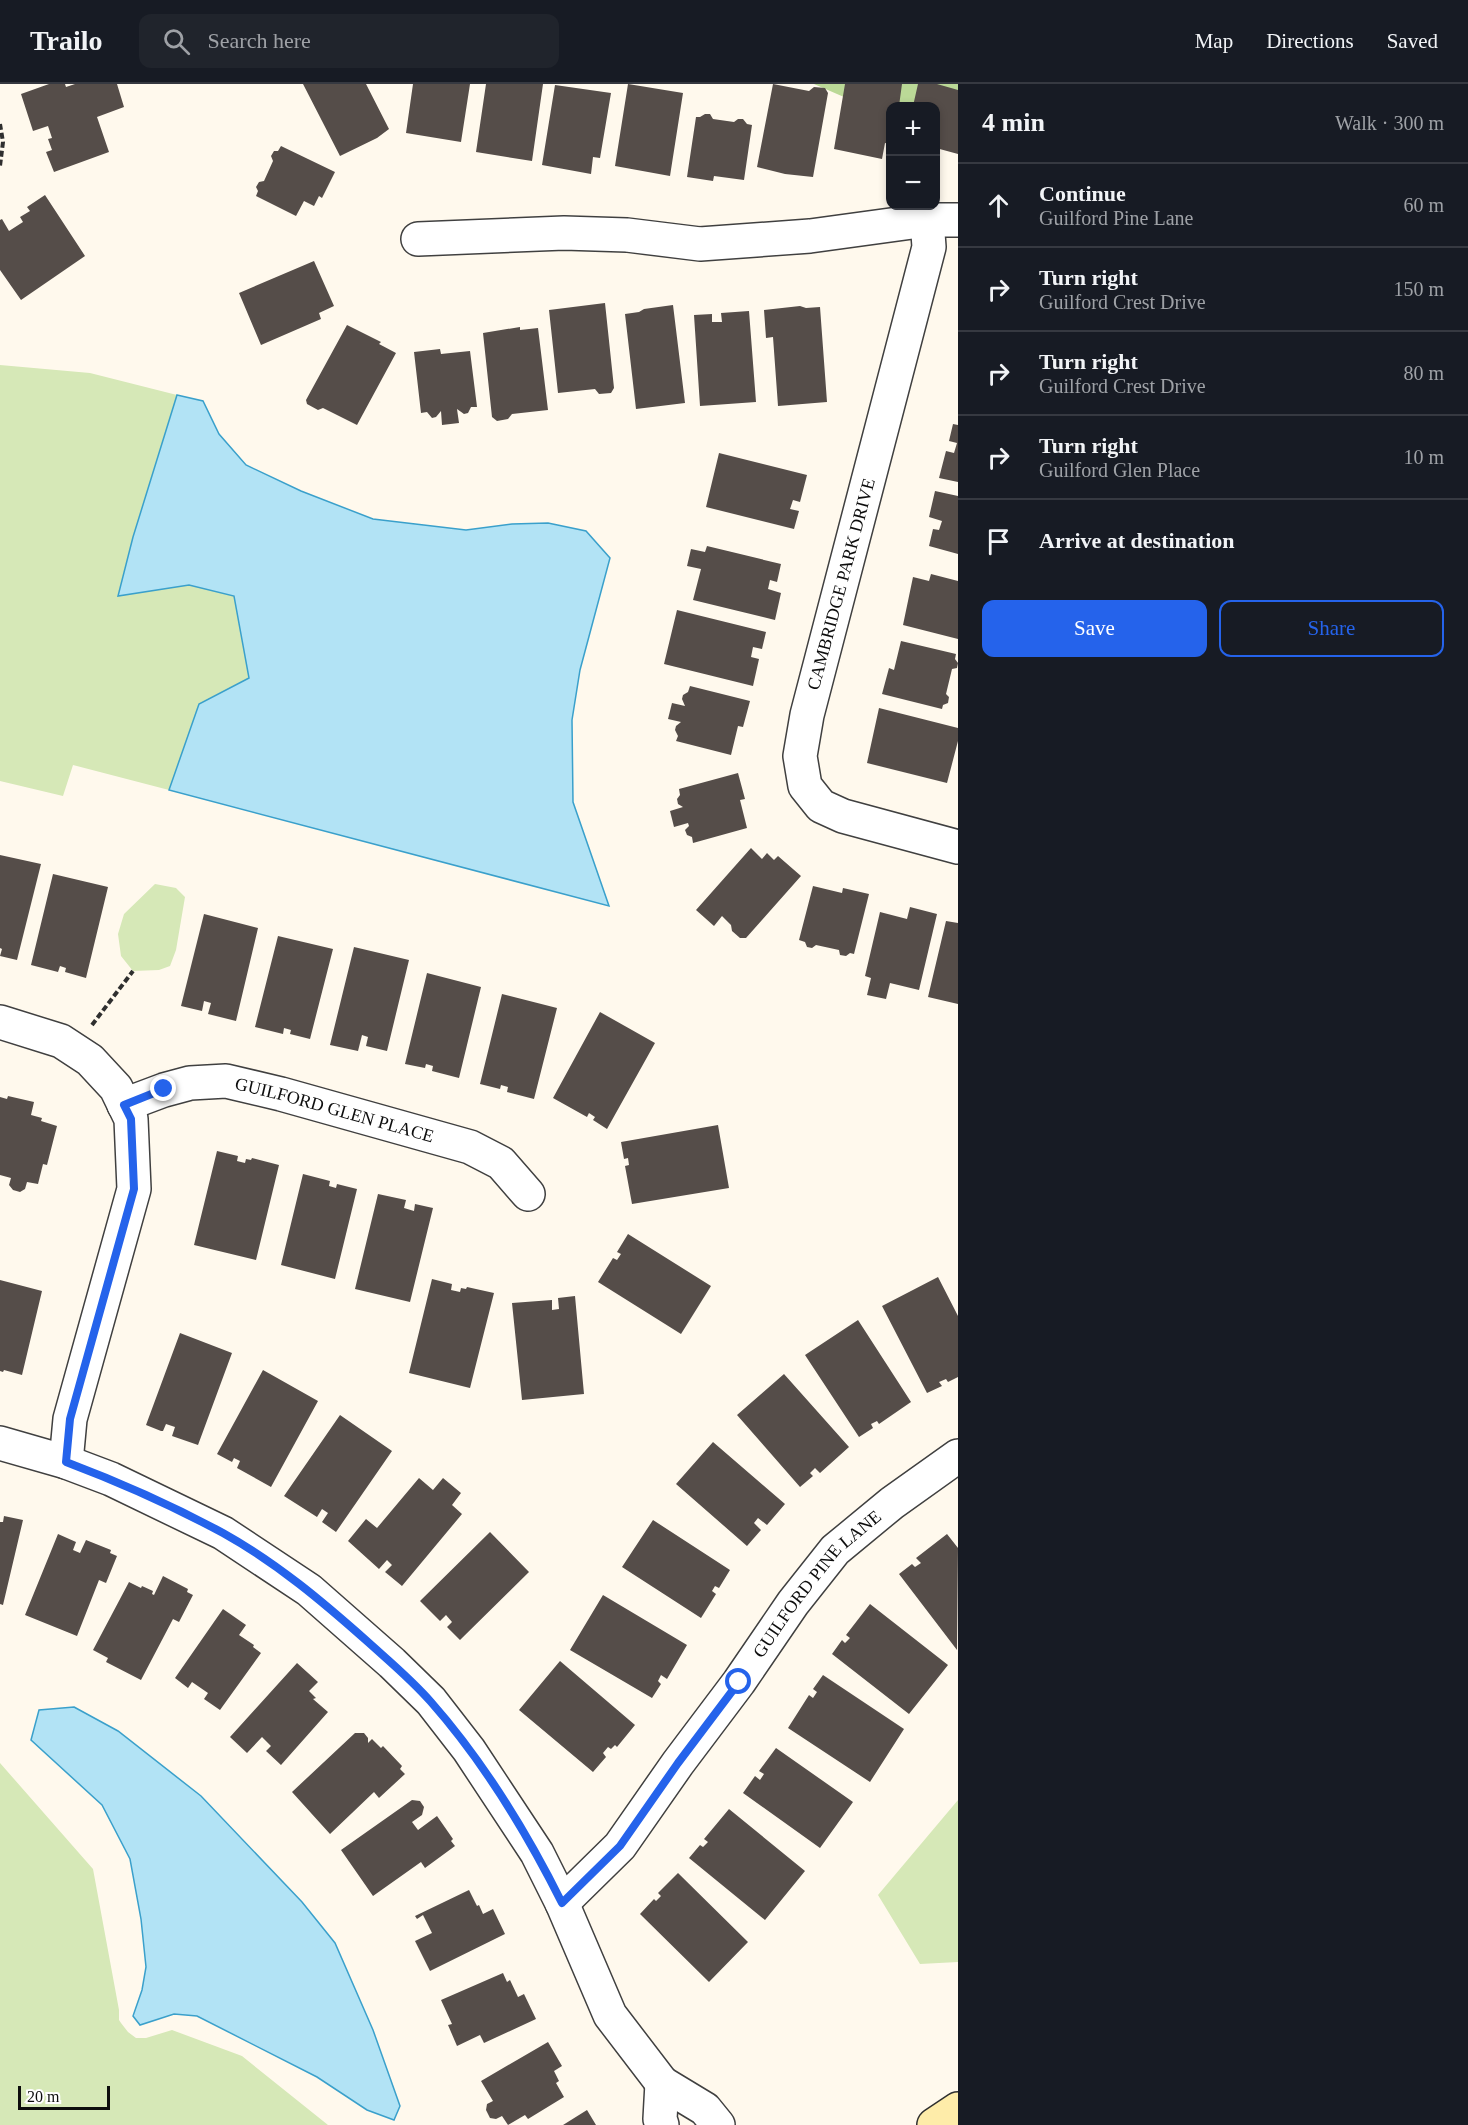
<!DOCTYPE html>
<html lang="en">
<head>
<meta charset="utf-8">
<style>
  :root { --surface:#171b24; --page:#20242c; --text:#f1f3f6; --muted:#9ea1a6; --line:#363941; --accent:#2563eb }
  body { margin:0; font-family:Georgia,serif; background:var(--page); color:var(--text) }
  .controls { position:absolute; right:18px; top:18px; display:grid; overflow:hidden; border-radius:12px; box-shadow:0 3px 9px #0003 }
  .controls button { width:54px; height:54px; display:grid; place-items:center; padding:0; border:0; border-bottom:2px solid var(--line); background:var(--surface); color:var(--text); font:30px sans-serif }
  .scale { position:absolute; left:18px; bottom:15px; width:92px; box-sizing:border-box; padding-left:6px; border:3px solid #0d0d0d; border-top:0; font-size:16px; line-height:21px; white-space:nowrap; color:#0d0d0d; -webkit-text-stroke:4px #fff; paint-order:stroke }
  .stop { position:absolute; width:18px; height:18px; margin:-14px; border:4px solid #2563eb; border-radius:50%; background:#fff }
  .stop.end { background:#2563eb; border-color:#fff; box-shadow:0 2px 6px #0008 }
  .list { margin:0; padding:0; list-style:none }
  h2 { display:flex; justify-content:space-between; align-items:center; height:78px; margin:0; padding:0 24px; font-size:26px }
  h2 small { font-size:20px; font-weight:400; color:var(--muted) }
  .list li { display:grid; grid-template-columns:39px 1fr auto; gap:18px; align-items:center; box-sizing:border-box; height:84px; padding:0 24px; border-top:2px solid var(--line) }
  .list b { display:block; font-size:22px; white-space:nowrap }
  .list p { margin:0; font-size:20px; white-space:nowrap; color:var(--muted) }
  .list em { font-size:20px; font-style:normal; color:var(--muted) }
  .actions { display:flex; gap:12px; padding:18px 24px }
  .actions a { flex:1; padding:14px 0; border:2px solid var(--accent); border-radius:12px; text-align:center; font-size:21px; color:var(--accent) }
  .actions .main { background:var(--accent); color:#fff }
  .icon { flex:none; width:33px; height:33px; fill:none; stroke:currentColor; stroke-width:2; stroke-linecap:round; stroke-linejoin:round }
  .map { position:relative; flex:none; width:958px; height:2041px; overflow:hidden }
  header { display:flex; align-items:center; gap:36px; box-sizing:border-box; height:84px; padding:0 30px; background:var(--surface); border-bottom:2px solid var(--line) }
  header strong { font-size:28px }
  nav { display:flex; gap:33px; margin-inline-start:auto; font-size:21px }
  .search { width:420px; height:54px; background:var(--page); display:flex; align-items:center; gap:15px; box-sizing:border-box; padding:0 21px; border-radius:12px; color:var(--muted); font-size:22px }
  main { display:flex }
  aside { flex:1; background:var(--surface) }
  .map>svg:first-child { display:block }
  .green { fill:#d6e8b7 }
  .forest { fill:#bbd997 }
  .water { fill:#b2e3f5; stroke:#3aa0cb; stroke-width:1.5 }
  .building { fill:#554d49 }
  .lines { fill:none; stroke-linecap:round; stroke-linejoin:round }
  .street-casing { stroke:#404040; stroke-width:36 }
  .secondary-casing { stroke:#2f2f2f; stroke-width:36 }
  .path { stroke:#2f2f2f; stroke-width:4; stroke-dasharray:6 3; stroke-linecap:butt }
  .street { stroke:#fff; stroke-width:33 }
  .secondary { stroke:#feeca9; stroke-width:33 }
  .route { stroke:#2563eb; stroke-width:8 }
  .labels { text-anchor:middle; dominant-baseline:central; stroke-width:6; stroke-linejoin:round; paint-order:stroke }
  .street-label { font-size:18px; fill:#0d0d0d; stroke:#fff }
</style>
</head>
<body>
<header>
<strong>Trailo</strong>
<div class="search"><svg class="icon" aria-label="search" viewBox="0 0 24 24"><circle cx="10" cy="10" r="6"/><path d="M15 15l6 6"/></svg>Search here</div>
<nav><a>Map</a><a>Directions</a><a>Saved</a></nav>
</header>
<main>
<div class="map">
<svg width="958" height="2041" viewBox="0 0 958 2041">
  <rect width="100%" height="100%" fill="#fff9ed"/>
  <!-- green -->
  <path class="green" d="M0 281 90 289 177 311 133 453 118 511 189 501 234 512 249 594 199 620 169 706 73 681 63 712 0 697Z
    M155 800 176 804 185 813 176 866 170 882 159 886 133 887 121 872 118 850 124 830Z
    M0 1679 93 1785 119 1926V1936L121 1939 128 1948 136 1954H146L172 1946 242 1972 328 2041H0Z
    M958 1716V1878L920 1880 878 1811Z"/>
  <!-- forest -->
  <path class="forest" d="M814 0H958V63L936 53V22H890V33Z"/>
  <!-- water -->
  <path class="water" d="M177 311 203 317 219 350 246 381 301 407 373 435 466 446 512 440 548 439 586 447 610 474 580 586 572 636 573 718 609 822 169 706 199 620 249 594 234 512 189 501 118 512 133 453Z
    M74 1623 118 1647 201 1712 302 1818 335 1859 373 1946 400 2022 394 2036 367 2026 317 1993 197 1932 174 1930 140 1941 133 1932 142 1906 146 1883 141 1835 130 1775 102 1721 31 1656 39 1626Z"/>
  <!-- building -->
  <path class="building" d="M49 0H65L66 3 75 0H117L124 23 97 33 109 68 54 88 46 68 52 66 48 55 52 54 48 42 33 47 21 10Z
    M303 0H366L389 45 377 54 340 72Z
    M413 0H470L461 58 406 49Z
    M486 0H543L532 77 476 68Z
    M628 0 683 9 670 92 615 82Z
    M773 0 809 7 814 3 825 4 828 9 813 93 785 90 757 83Z
    M845 0H902L899 22H890V60L885 59 882 75 834 65Z
    M918 0H937L958 6V70L936 64V22H913Z
    M555 1 611 9 600 74 593 73 591 90 542 81Z
    M705 30H710L713 35 734 38 738 35H743L747 40 752 41 744 96 714 92 713 97 687 93 696 33H700Z
    M281 62 335 88 322 114 319 112 314 122 304 117 296 132 256 112 258 107 256 103 259 98 264 97 273 77 271 72 274 67H278Z
    M45 111 85 172 21 216 0 186V136L2 135 9 147 23 138 20 133 30 127 27 123Z
    M314 177 334 222 319 229 321 235 261 261 239 209Z
    M605 219 614 304 611 309 599 310 595 305 558 309 549 226Z
    M673 221 685 319 636 325 625 230 639 228 644 225Z
    M800 222 806 224 820 223 827 318 778 322 773 253 766 254 764 226Z
    M749 227 756 318 700 322 694 231 712 230V238H722L721 229Z
    M347 241 381 258 379 260 396 269 357 341 323 324 318 326 307 320 306 316Z
    M520 243V246L538 244 548 326 512 330 508 335 497 337 492 333 483 249Z
    M440 265 441 270 470 267 477 323H471L468 329 464 330 457 325 459 339 442 341 441 327 436 333 432 334 427 328 421 329 414 268Z
    M953 340 958 341V398L939 394 946 367 954 369 957 359 949 357Z
    M719 369 807 391 800 418 793 416 790 425 799 427 794 445 706 423Z
    M935 407 958 412V470L929 462 933 445 939 446 942 437 929 433Z
    M707 462 781 480 777 498 770 496 768 505 781 509 775 536 693 516 701 485 687 482 691 465 705 468Z
    M931 490 958 497V555L903 541 913 493 929 497Z
    M677 526 766 548 762 565 753 563 751 573 759 575 753 602 664 580Z
    M901 557 956 570 955 575 958 579 957 584 952 585 946 610 949 613 948 619 943 621 942 625 882 610 889 584 894 586Z
    M690 602 750 617 743 643 738 642 731 671 676 657 678 652 675 646 676 642 681 638 668 635 672 619 685 622 682 615 683 611 688 608Z
    M879 624 958 644V657L947 699 867 679Z
    M738 689 745 715 740 716 747 744 693 759 692 753 687 751 685 746 689 742 688 739 674 743 670 727 683 723 678 720 677 715 680 711 679 705Z
    M751 764 762 775 767 769 774 776 778 772 801 792 746 854H740L732 847 731 841 722 832 714 842 696 826Z
    M0 771 41 780 17 876 0 872 2 865 0 864Z
    M53 790 108 803 86 894 65 888 66 884 60 882 58 888 31 881Z
    M813 802 842 809 843 804 869 810 854 870 850 869 846 872 840 871 839 866 816 861 812 864 807 863 805 858 799 856Z
    M910 823 937 830 919 906 890 899 886 915 867 911 871 894 865 892 880 828 907 835Z
    M204 830 258 844 236 937 208 930 211 919 204 917 202 927 181 922Z
    M946 837 958 839V920L928 913Z
    M278 852 333 865 310 955 290 950 291 946 284 944 283 950 255 943Z
    M354 863 409 876 387 967 366 962 368 953 362 951 358 967 330 961Z
    M427 889 481 903 459 994 432 987 433 982 426 980 425 984 405 980Z
    M502 910 557 924 534 1015 507 1008 508 1003 501 1001 500 1005 480 1000Z
    M600 928 655 959 607 1045 593 1036 595 1033 589 1029 587 1033 553 1014Z
    M8 1012 34 1018 31 1031 42 1034 41 1037 57 1042 47 1081 43 1080 38 1100 27 1098 25 1105 20 1108 13 1106 9 1101 11 1094 0 1091V1013L7 1015Z
    M718 1041 729 1104 632 1120 625 1082 629 1081 628 1074 624 1075 621 1058Z
    M217 1067 238 1072 237 1077 245 1079 246 1075 251 1076 252 1074 279 1081 256 1176 194 1161Z
    M303 1090 330 1097 329 1102 336 1104 337 1100 357 1105 335 1195 281 1181Z
    M378 1110 406 1116 404 1124 414 1127 415 1120 433 1124 410 1218 355 1205Z
    M628 1150 711 1202 681 1250 598 1198 613 1174 617 1176 621 1170 617 1168Z
    M938 1193 958 1232V1293L948 1298 946 1295 939 1298 942 1302 927 1309 882 1222Z
    M432 1195 452 1200 451 1206 460 1208 461 1204 466 1205 467 1203 494 1209 470 1304 409 1289Z
    M0 1196 42 1207 22 1291 4 1286 3 1288 0 1287Z
    M575 1212 584 1310 522 1316 512 1219 552 1216V1226L559 1225 558 1214Z
    M858 1236 911 1318 879 1340 877 1337 871 1340 873 1344 859 1353 805 1271Z
    M180 1249 232 1269 198 1361 172 1352 175 1343 166 1340 163 1347H161L146 1341Z
    M263 1286 318 1317 271 1403 237 1384 240 1377 234 1374 232 1378 217 1370Z
    M784 1290 849 1363 820 1389 815 1384 810 1389 813 1392 800 1403 737 1331Z
    M340 1331 392 1367 336 1448 322 1438 328 1429 322 1425 317 1433 284 1412Z
    M713 1358 785 1420 767 1441 758 1434 754 1439 761 1446 747 1462 676 1400Z
    M419 1394 433 1406 443 1394 461 1409 452 1421 462 1430 402 1502 385 1488 392 1481 387 1476 379 1485 348 1457 366 1435 377 1444Z
    M4 1432 23 1436 3 1521 0 1520V1438H3Z
    M653 1436 730 1486 719 1504 715 1502 712 1507 716 1510 701 1534 622 1483Z
    M490 1448 529 1488 460 1556 447 1543 452 1538 446 1531 440 1537 420 1517Z
    M58 1450 76 1458 73 1466 80 1469 86 1456 111 1466 110 1469 117 1472 106 1499 99 1496 77 1552 25 1531Z
    M947 1450 958 1464 957 1566 899 1490 912 1480 915 1483 921 1479 916 1474Z
    M163 1492 188 1505 187 1508 193 1511 179 1538 173 1535 141 1596 106 1578 108 1574 93 1566 129 1498 141 1504 142 1502 153 1507 152 1510 154 1511Z
    M603 1511 687 1561 667 1595 661 1591 658 1597 661 1600 652 1614 570 1566Z
    M870 1520 948 1581 909 1630 832 1570 842 1556 845 1559 850 1554 846 1551Z
    M223 1525 246 1541 239 1551 254 1561 253 1563 261 1569 220 1626 204 1615 208 1609 192 1598 188 1604 175 1594Z
    M560 1577 635 1641 617 1663 615 1661 611 1665 608 1663 603 1669 606 1673 593 1688 519 1626Z
    M297 1579 318 1598 309 1607 316 1614 313 1615 328 1628 281 1681 266 1667 271 1662 262 1653 247 1669 230 1653Z
    M823 1591 904 1645 870 1698 788 1644 809 1611 813 1614 817 1608 813 1605Z
    M355 1649H364L368 1654V1659L372 1655 381 1664 383 1662 402 1682 400 1685 405 1690 379 1714 374 1708 330 1750 292 1708Z
    M776 1664 853 1718 820 1764 743 1709 755 1692 760 1696 764 1690 759 1687Z
    M412 1716 420 1717 424 1723 422 1731 412 1738 418 1746 437 1732 453 1755 451 1757 455 1762 425 1784 421 1778 373 1812 341 1766Z
    M729 1725 805 1787 765 1836 689 1774 700 1761 703 1763 708 1758 704 1755Z
    M678 1789 748 1858 709 1898 640 1830 654 1815 656 1817 661 1812 658 1809Z
    M469 1806 477 1822 479 1821 483 1830 493 1825 505 1850 430 1887 415 1857 432 1849 423 1831 417 1835 415 1832Z
    M503 1889 507 1898 510 1896 518 1913 524 1910 536 1935 484 1959 480 1951 457 1962 448 1941 452 1940 441 1916Z
    M548 1958 562 1982 554 1987 559 1997 556 1999 564 2013 528 2035 525 2031 508 2041 502 2032 496 2035 490 2034 486 2026 487 2020 493 2017 481 1997Z
    M587 2026 596 2041H563Z"/>
  <g class="lines">
    <defs>
      <g id="street">
        <path d="M927 136 929 163 807 631 800 672 805 702 821 722 843 732 958 763"/>
        <path d="M418 155 564 149 627 151 700 160 810 152 927 136H958"/>
        <path d="M0 938 61 957 90 976 116 1004 131 1035 134 1105 70 1335 66 1378"/>
        <path id="s1" d="M124 1021 164 1006 190 999 226 997 281 1010 470 1063 501 1079 528 1110"/>
        <path d="M0 1359 66 1378 111 1395 223 1449 309 1506 392 1579 431 1617 469 1666 537 1769 562 1819 610 1931 662 1999"/>
        <path id="s2" d="M562 1819 620 1762 678 1679 739 1598 793 1519 835 1466 892 1419 958 1372"/>
        <path d="M662 2041 660 2035 662 1999 705 2025 718 2041"/>
      </g>
      <path id="secondary" d="M934 2041 958 2025"/>
    </defs>
    <!-- street casing -->
    <use href="#street" class="street-casing"/>
    <!-- secondary casing -->
    <use href="#secondary" class="secondary-casing"/>
    <!-- path -->
    <path class="path" d="M0 40 3 58 0 82
      M92 941 133 887"/>
    <!-- street -->
    <use href="#street" class="street"/>
    <!-- secondary -->
    <use href="#secondary" class="secondary"/>
  </g>
  <g class="lines">
    <!-- route -->
    <path class="route" d="M164 1005 124 1021 131 1035 134 1105 70 1335 66 1378C119 1398 173 1422 223 1449 277 1479 323 1518 368 1558 389 1577 412 1596 431 1618 483 1677 527 1749 562 1819L620 1762 678 1679 739 1598"/>
  </g>
  <g class="labels">
    <!-- street labels -->
    <g class="street-label">
      <text transform="translate(841 500) rotate(-75)">CAMBRIDGE PARK DRIVE</text>
      <text stroke="none"><textPath href="#s1" startOffset="218">GUILFORD GLEN PLACE</textPath></text>
      <text stroke="none"><textPath href="#s2" startOffset="410">GUILFORD PINE LANE</textPath></text>
    </g>
  </g>
</svg>
<div class="controls">
<button>+</button>
<button>−</button>
</div>
<div class="scale">20 m</div>
<div class="stop" style="left:739px;top:1598px"></div>
<div class="stop end" style="left:164px;top:1005px"></div>
</div>
<aside>
<h2>4 min<small>Walk · 300 m</small></h2>
<ul class="list">
<li><svg class="icon" aria-label="ahead" viewBox="0 0 24 24"><path d="M12 20V5M6 11l6-6 6 6"/></svg><div><b>Continue</b><p>Guilford Pine Lane</p></div><em>60 m</em></li>
<li><svg class="icon" aria-label="right" viewBox="0 0 24 24"><path d="M7 20v-9h11M14 6l5 5-5 5"/></svg><div><b>Turn right</b><p>Guilford Crest Drive</p></div><em>150 m</em></li>
<li><svg class="icon" aria-label="right" viewBox="0 0 24 24"><path d="M7 20v-9h11M14 6l5 5-5 5"/></svg><div><b>Turn right</b><p>Guilford Crest Drive</p></div><em>80 m</em></li>
<li><svg class="icon" aria-label="right" viewBox="0 0 24 24"><path d="M7 20v-9h11M14 6l5 5-5 5"/></svg><div><b>Turn right</b><p>Guilford Glen Place</p></div><em>10 m</em></li>
<li><svg class="icon" aria-label="arrive" viewBox="0 0 24 24"><path d="M6 21V4h12l-3 4 3 4H6"/></svg><div><b>Arrive at destination</b></div></li>
</ul>
<div class="actions"><a class="main">Save</a><a>Share</a></div>
</aside>
</main>
</body>
</html>
